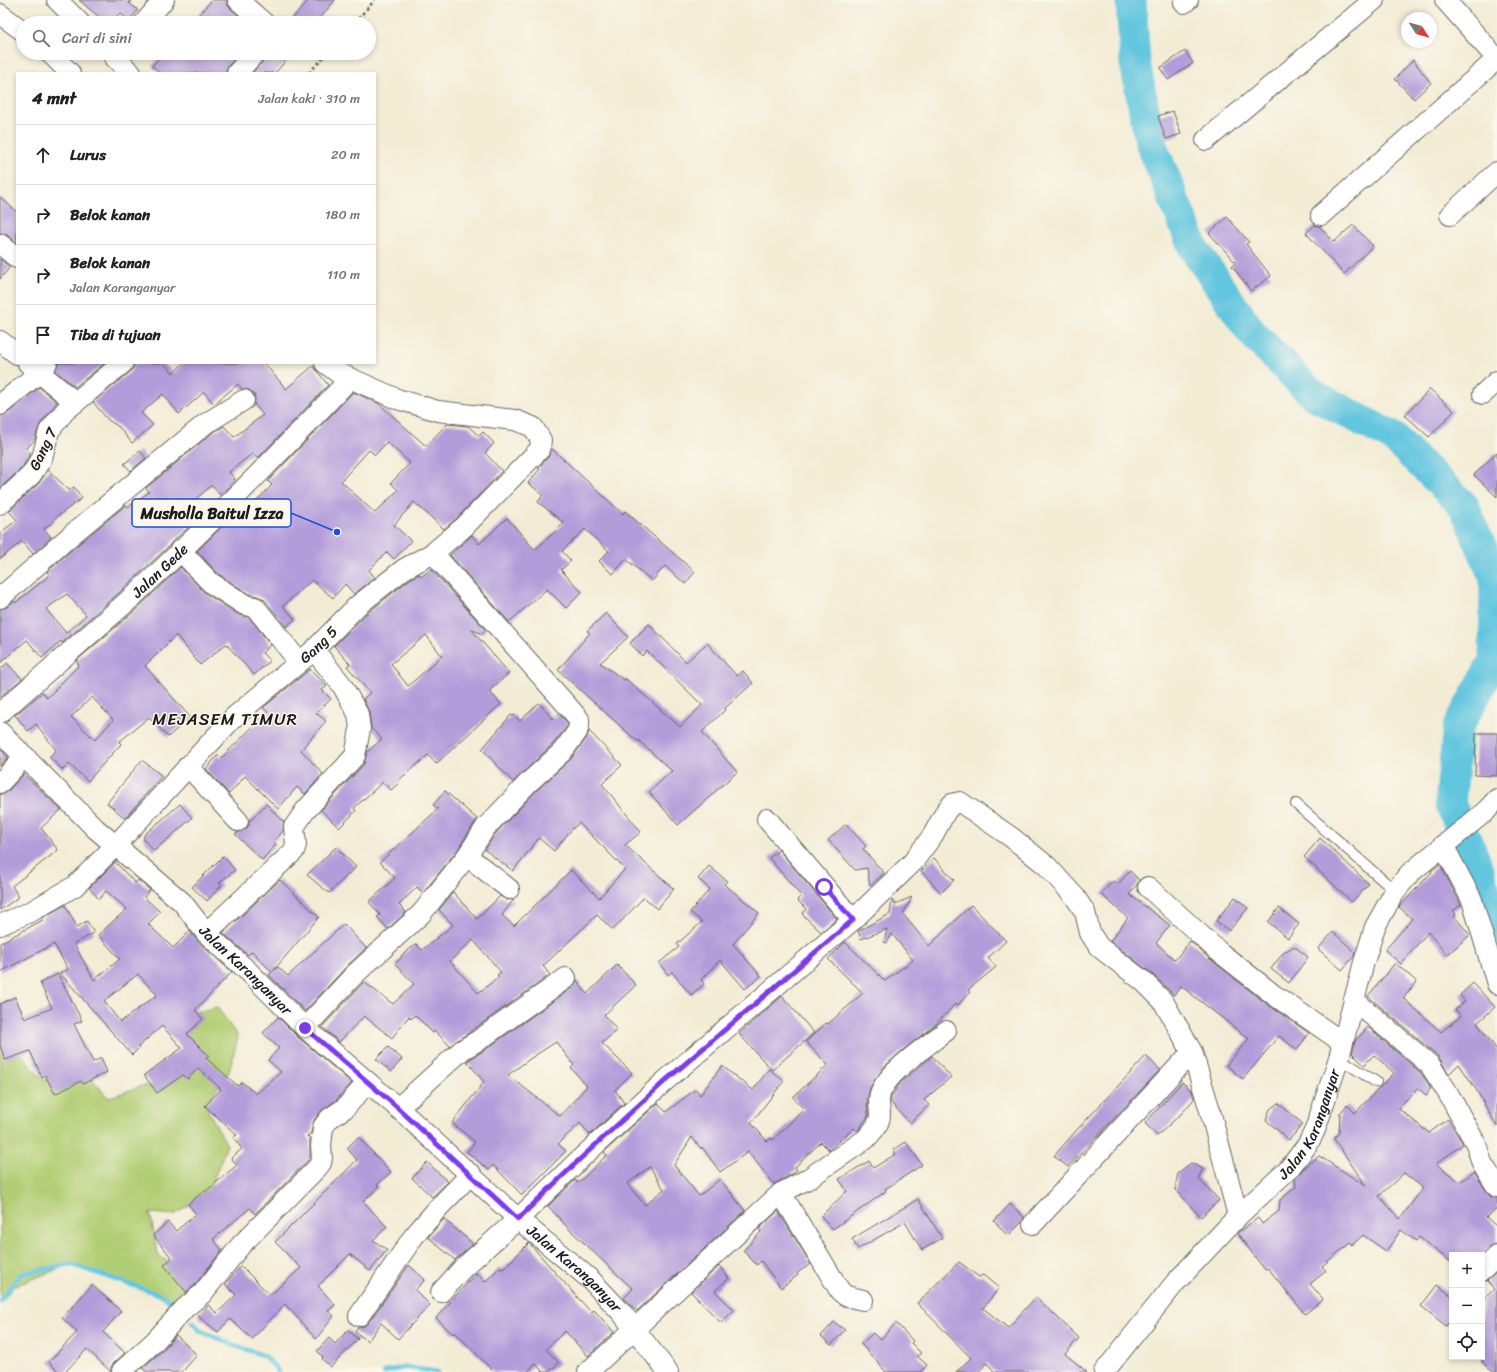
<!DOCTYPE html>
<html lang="id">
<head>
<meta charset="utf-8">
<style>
  :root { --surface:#fff; --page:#f2f2f2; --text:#222; --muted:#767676; --line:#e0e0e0 }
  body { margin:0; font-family:Sriracha,sans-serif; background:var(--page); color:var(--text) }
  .controls { position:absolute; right:12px; bottom:12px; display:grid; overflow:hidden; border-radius:0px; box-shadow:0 2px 6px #0003 }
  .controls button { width:36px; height:36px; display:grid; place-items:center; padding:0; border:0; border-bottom:1px solid var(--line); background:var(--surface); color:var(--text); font:20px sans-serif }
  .compass { position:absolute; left:1401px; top:12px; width:36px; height:36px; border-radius:50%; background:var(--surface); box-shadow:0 2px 6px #0003; rotate:126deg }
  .stop { position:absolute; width:12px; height:12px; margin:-9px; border:3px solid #7c3aed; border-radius:50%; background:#fff }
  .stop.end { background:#7c3aed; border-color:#fff; box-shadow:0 1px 4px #0008 }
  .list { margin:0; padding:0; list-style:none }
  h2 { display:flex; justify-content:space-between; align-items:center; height:52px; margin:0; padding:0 16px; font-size:17px }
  h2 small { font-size:13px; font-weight:400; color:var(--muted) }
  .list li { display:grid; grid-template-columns:26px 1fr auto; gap:12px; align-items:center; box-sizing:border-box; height:60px; padding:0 16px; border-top:1px solid var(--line) }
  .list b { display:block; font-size:15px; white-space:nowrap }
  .list p { margin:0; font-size:13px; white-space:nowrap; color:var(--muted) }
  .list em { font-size:13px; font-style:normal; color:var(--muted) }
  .icon { flex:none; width:22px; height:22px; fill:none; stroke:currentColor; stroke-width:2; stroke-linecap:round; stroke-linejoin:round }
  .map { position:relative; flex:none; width:1497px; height:1372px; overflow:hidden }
  .search { position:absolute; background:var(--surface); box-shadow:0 2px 6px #0003; left:16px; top:16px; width:360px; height:44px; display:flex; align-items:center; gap:10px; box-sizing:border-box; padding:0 14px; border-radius:22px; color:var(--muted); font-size:15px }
  .panel { position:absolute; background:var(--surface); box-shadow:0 2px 6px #0003; left:16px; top:72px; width:360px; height:292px; border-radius:0px }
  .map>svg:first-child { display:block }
  .green { fill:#b2ce75; stroke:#677548 }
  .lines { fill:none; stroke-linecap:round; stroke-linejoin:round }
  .stream { stroke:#62c6df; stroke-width:5 }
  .river { stroke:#62c6df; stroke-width:31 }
  .building { fill:#b39cda; fill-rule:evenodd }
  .service-casing { stroke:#67655d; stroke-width:12 }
  .minor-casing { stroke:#67655d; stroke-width:22 }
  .path { stroke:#67655d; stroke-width:2.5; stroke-dasharray:3 3; stroke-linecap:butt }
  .service { stroke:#fff; stroke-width:10 }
  .minor { stroke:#fff; stroke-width:20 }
  .route { stroke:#7c3aed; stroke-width:5 }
  .labels { text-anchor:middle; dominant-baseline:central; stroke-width:3; stroke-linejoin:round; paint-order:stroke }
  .street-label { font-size:15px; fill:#1c1c1c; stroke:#fbf7ec }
  .quarter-label { font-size:17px; letter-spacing:1px; fill:#1c1c1c; stroke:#fbf7ec }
  .leader { fill:none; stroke:#1d4ed8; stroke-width:1.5 }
  .callout-dot { fill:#1d4ed8; stroke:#fbf7ec; stroke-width:1.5 }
  .callout { fill:#fbf7ec; stroke:#1d4ed8; stroke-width:1.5 }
  .callout-label { font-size:16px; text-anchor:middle; font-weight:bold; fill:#1c1c1c }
</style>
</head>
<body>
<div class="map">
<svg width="1497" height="1372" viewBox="0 0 1497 1372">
  <rect width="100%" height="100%" fill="#fbf7ec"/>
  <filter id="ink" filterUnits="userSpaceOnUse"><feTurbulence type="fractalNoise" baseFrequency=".025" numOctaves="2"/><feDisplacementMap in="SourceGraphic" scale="8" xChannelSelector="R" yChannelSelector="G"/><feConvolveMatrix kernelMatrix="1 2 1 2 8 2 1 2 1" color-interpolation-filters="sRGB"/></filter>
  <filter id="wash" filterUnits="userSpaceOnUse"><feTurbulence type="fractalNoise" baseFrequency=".012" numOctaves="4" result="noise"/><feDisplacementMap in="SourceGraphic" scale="16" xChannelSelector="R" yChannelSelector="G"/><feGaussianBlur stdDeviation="0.9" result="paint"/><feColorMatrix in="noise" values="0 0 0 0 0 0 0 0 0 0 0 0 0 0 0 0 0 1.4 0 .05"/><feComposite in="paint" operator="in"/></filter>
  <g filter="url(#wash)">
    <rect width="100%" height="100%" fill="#f3ecd5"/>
    <!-- green -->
    <path class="green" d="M217 1007 238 1037 229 1072 205 1105 227 1145 208 1193 174 1215 150 1213 158 1255 201 1285 182 1304 149 1291 70 1264 10 1288 0 1299V1046L14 1045 41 1078 65 1087 89 1075 108 1098 144 1085 162 1090 193 1066 209 1056 186 1039 192 1013Z"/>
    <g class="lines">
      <!-- stream -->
      <path class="stream" d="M0 1301 21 1274 70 1264 164 1296 172 1303
        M192 1322 201 1331 233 1345 265 1356 279 1372
        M384 1372 405 1367 437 1372"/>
      <!-- river -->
      <path class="river" d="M1131 0 1135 63 1150 141 1194 249 1252 333 1312 394 1393 437 1464 506 1495 579 1494 661 1458 727 1450 804 1474 857 1497 929"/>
    </g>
    <g id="blocks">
      <!-- building -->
      <path class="building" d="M79 0H131L129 3 138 10 129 21 120 13 111 23H106Z
        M212 0H227V4L230 8 247 23H191Z
        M309 0H335L316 23H288Z
        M1185 51 1193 63 1168 80 1160 68Z
        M163 53H240L228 66 226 73H160L152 66Z
        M266 53H293L275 73H252L264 60Z
        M1413 60 1431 83 1414 99 1395 79Z
        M1173 111 1181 134 1166 139 1158 116Z
        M0 197 17 212V243L7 235 0 233Z
        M1227 217 1249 242 1246 244 1271 276 1251 291 1232 266 1236 263 1209 233Z
        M1315 225 1319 226 1334 242 1353 225 1373 246 1344 274 1306 233Z
        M0 259 10 267 0 279Z
        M58 363H105L75 387 55 371Z
        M134 363H164L173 373 184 363H264L286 389 313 366 328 385 260 456 257 458 253 453 229 472 235 479 221 496 212 485 177 515 188 528 172 542 169 546 122 590 62 643 61 641 42 658 27 640 0 663V609L7 607 14 601 15 603 50 575 47 572 76 546 126 505 128 507 149 492 146 488 212 433 224 426 234 437 263 415 254 404 255 399 254 394 249 390 242 389 238 384 214 404 204 392 179 414 163 394 141 413 153 425 132 443 119 427 108 420 93 402 130 372 134 367ZM67 594 86 615 66 633 46 609Z
        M39 387 57 402 40 424 34 441 26 448 31 453 22 468 0 488V416L7 414Z
        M1430 389 1454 411 1429 437 1405 415Z
        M353 392 378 403 426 446 447 424 468 426 479 436 483 432 494 443 485 453 502 471 456 519 444 529 414 502 394 525 411 541 394 559 387 552 369 570 375 578 354 594 345 584 333 598 312 580 283 606 295 619 286 627 264 599 257 596 249 594 218 574 197 551 248 501 252 506 272 485 268 481ZM387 442 410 463 391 483 398 490 375 513 341 481 369 450 375 455Z
        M552 449 623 514 625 511 695 572 685 584 665 566 652 581 626 559 613 574 609 571 599 561 609 551 585 529 562 551 571 561 561 570 582 592 566 608 547 589 509 622 450 555 472 535 479 544 507 518 535 550 564 523 538 502 543 495 528 483 540 469 538 468 548 457Z
        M140 451 146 458 131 471 124 464Z
        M1497 452V497L1474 475Z
        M48 470 69 490 74 487 82 498 54 519 55 520 44 529 51 537 33 554 22 541 0 559V533L17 520 9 511 39 483Z
        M180 567 205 593 239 615 249 617 271 645 262 653 270 661 254 675 226 644 200 665 176 635 145 666 190 717 168 737 149 717 119 742 121 744 88 781 69 764 63 770 49 757 56 750 36 724 28 731 15 715 43 692 47 698 79 665 76 661 138 608ZM92 697 113 720 95 740 71 717Z
        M431 569 486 630 482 634 471 629 509 673 489 691 501 704 436 764 428 755 399 780 400 782 391 790 383 782 354 808 356 811 339 828 321 810 364 764 367 752 382 739 371 728 369 712 363 699 370 693 347 666 350 664 334 646 365 615 410 579 419 574 421 577ZM426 635 442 656 408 686 391 664Z
        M606 613 628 637 600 663 624 680 626 679 680 727 702 705 647 651 642 656 630 643 649 624 686 662 707 643 737 676 743 671 753 683 725 708 726 709 702 732 737 772 678 825 649 792 672 771 638 740 637 741 558 670 590 633 587 631Z
        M7 663 22 679 0 697V670Z
        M310 669 327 686 322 690 331 699 316 713 326 721 301 750 323 774 305 794 297 787 278 809 245 776 229 794 206 769 218 755 221 758 268 712 263 708Z
        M539 703 553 719 559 714 568 723 567 727 553 744 513 782 482 749 511 715 512 716 514 715 520 721Z
        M589 731 622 765 602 784 641 832 625 845 674 889 657 909 644 897 613 930 597 915 543 966 550 975 450 1046 435 1031 433 1033 415 1015 411 1019 409 1016 392 1038 364 1016 339 1042 322 1027 364 982 393 1004 414 984 395 964 402 957 401 956 416 944 422 950 453 925 439 910 453 892 477 919 500 896 507 900 514 899 502 915 514 926 571 870 599 898 625 869 579 823 571 830 554 851 539 838 513 871 485 850 495 834 536 791 571 759 586 739ZM473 940 501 972 497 975 499 977 478 993 450 961Z
        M1476 733H1497V776L1475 775Z
        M0 748 8 757 0 766Z
        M142 760 162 776 125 818 107 803Z
        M24 774 61 810 41 828 58 850 12 886 19 897 0 910V794H4L8 791Z
        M445 791 477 819 458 849 423 893 417 887 399 905 406 912 388 929 377 917 380 915 369 902 395 878 380 862 438 809 433 805Z
        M180 804 192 818 154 851 144 840V835Z
        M266 804 284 822 283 831 273 842 276 844 262 860 235 834 246 829 249 825V820H251Z
        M846 824 866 846 863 849 884 873 870 886 867 868 855 870 828 840Z
        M1320 838 1369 884 1352 902 1304 857Z
        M336 847 356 867 329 893 307 875Z
        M779 850 837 919 821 932 802 914 806 909 797 900 801 896 769 858Z
        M223 856 235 870 219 883 222 885 207 901 192 887Z
        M934 858 954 880 941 893 921 871Z
        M115 862 135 883 138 880 150 890 144 897 160 912 148 924 173 948 190 931 198 942 232 972 195 1010 203 1019 187 1034 209 1056 206 1058 238 1086 242 1082 256 1094 281 1072 268 1060 279 1048 263 1033 278 1017 298 1037 352 1083 337 1099 321 1111 314 1120 311 1133 307 1136 310 1139V1158L255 1214 250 1208 213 1239 222 1250 194 1286 186 1292 164 1265 172 1258 153 1235 168 1222 176 1231 196 1214 188 1204 204 1191 205 1192 237 1165 231 1158 242 1149 233 1137 237 1135 205 1106 221 1089 198 1068 188 1079 183 1075 157 1093 144 1075 182 1048 162 1026 138 1047 139 1048 132 1055 60 973 68 969 54 944 0 972V943L43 920 42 918 65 905 77 927 87 921 94 933 74 944 94 980 120 959 98 935 127 909 106 891 99 899 89 888ZM138 974 157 995 120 1022 104 1001Z
        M1440 864 1461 905 1453 911 1456 914 1454 916 1470 935 1447 955 1428 932 1401 964 1385 950 1412 919 1399 907 1432 872 1431 871Z
        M709 866 727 881 724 884 759 913 733 944 761 976 745 989 720 960 701 979 704 984 691 995 672 972 668 975 659 963 679 947 677 944 702 922 690 912 710 889 698 879Z
        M1130 871 1139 880 1137 885 1129 894 1170 925 1156 943 1175 960 1190 941 1211 960 1267 1004 1309 1033 1297 1050 1279 1036 1243 1079 1226 1065 1249 1039 1181 986 1174 995 1150 972 1110 941 1128 918 1101 894 1113 881 1118 884Z
        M280 880 319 917 273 971 278 967 288 976 344 924 366 948 347 966 305 1011 269 975 272 972 252 951 248 955 223 933Z
        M912 897 903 914 929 946 971 905 1006 941 988 958 996 967 968 990 970 992 957 1006 955 1004 937 1023 903 1050 884 1067 870 1087 867 1099 868 1116 858 1130 857 1131 854 1128 829 1150 821 1142 795 1167 797 1170 792 1174 774 1184 748 1152 720 1172 702 1147 701 1149 692 1137 674 1165 699 1196 720 1179 745 1211 637 1311 624 1298 633 1289 569 1229 548 1206 575 1180 578 1183 607 1155 604 1152 658 1103 666 1112 696 1089 700 1095 722 1066 753 1090 769 1069 784 1081 751 1123 767 1141 772 1138 773 1140 804 1109 793 1097 828 1065 806 1042 826 1023 828 1024 863 993 828 959 845 942 885 981 913 960 892 934 887 943 884 942 887 929 861 939 858 931 890 914 892 900 895 904ZM650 1167 664 1189 645 1205 627 1184Z
        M1235 897 1248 908 1229 931 1216 921Z
        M1279 908 1299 924 1288 938 1268 922Z
        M1333 932 1355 952 1354 956 1342 970 1318 949Z
        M1294 946 1308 957 1289 983 1271 969 1282 954Z
        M1395 963 1417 982 1403 998 1441 1032 1461 1016 1455 1010 1465 1001 1460 995 1473 983 1495 1007 1477 1023 1497 1050V1127L1477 1091 1459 1064 1449 1074 1438 1056 1368 996Z
        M617 965 636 985 604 1015 617 1030 602 1043 632 1073 615 1090 624 1103 590 1135 580 1123 558 1144 566 1151 522 1195 493 1165 489 1170 467 1152 475 1142 452 1123 484 1082 467 1061 486 1049 573 987 577 980 587 994ZM556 1042 574 1065 571 1068 587 1086 560 1116 508 1075 531 1058Z
        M58 974 82 1021 74 1024 93 1062 101 1058 107 1072 83 1084 81 1081 55 1094 45 1075 42 1077 30 1051 5 1060 0 1045V1004L15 997 25 1019 52 1008 40 983Z
        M782 996 814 1033 772 1070 739 1034Z
        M1368 1027 1421 1073 1431 1088 1426 1095 1418 1088 1398 1108 1429 1133 1448 1119 1463 1144 1436 1164 1460 1182 1474 1172 1488 1193 1491 1197 1497 1198V1209L1486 1217 1497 1227V1245L1489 1248 1482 1255H1452V1263L1419 1237 1416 1241 1401 1230 1386 1251 1363 1235 1352 1245 1350 1243 1322 1266 1326 1271 1310 1284 1323 1299 1305 1314 1268 1268 1265 1270 1237 1233 1258 1218 1262 1224 1279 1211 1280 1200 1296 1187 1295 1179 1303 1169 1319 1156 1366 1186 1334 1139 1339 1133 1340 1113 1347 1105 1355 1113 1394 1073 1374 1055 1364 1065 1352 1053 1355 1041ZM1404 1173 1423 1188 1400 1219 1379 1196Z
        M388 1047 402 1059 391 1072 376 1059Z
        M932 1056 951 1077 924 1100 929 1105 910 1123 891 1103V1097L901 1082Z
        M1146 1056 1160 1070 1068 1167 1054 1156 1074 1133Z
        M1182 1082 1192 1091 1194 1099 1182 1113 1157 1136 1145 1123Z
        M1278 1103 1303 1124 1289 1140 1266 1120 1270 1109Z
        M358 1137 391 1172 377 1185 379 1187 363 1201 387 1227 373 1240 387 1250 370 1271 350 1254 318 1286 335 1305 328 1311 334 1316 316 1339 285 1304 252 1339 230 1319 218 1332 198 1316 208 1305 217 1313 236 1295 225 1284 241 1266 270 1295 301 1268 275 1242 357 1160 347 1148Z
        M906 1142 922 1165 885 1189 886 1191 833 1229 821 1216 847 1191 839 1179 869 1161 873 1168 896 1154 893 1150Z
        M427 1162 448 1182 432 1197 412 1178Z
        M1191 1163 1203 1169 1198 1178 1219 1200 1201 1217 1175 1190 1178 1173Z
        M918 1199 942 1238 922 1250 905 1222 858 1249 852 1239Z
        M1010 1204 1024 1217 1022 1222 1008 1236 994 1221Z
        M778 1211 811 1264 797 1273 798 1275 781 1288 761 1261 757 1265 743 1251 761 1232 759 1229Z
        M444 1219 473 1244 455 1260 428 1237Z
        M529 1243 578 1298 591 1312 594 1310 614 1332 588 1356 565 1331 546 1349 559 1363 548 1372H543L535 1363 528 1372H494L455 1332 453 1334 436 1318 476 1273 485 1282 500 1267 503 1269Z
        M959 1262 979 1277 983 1275 999 1288 983 1308 1008 1328 1036 1297 1079 1338 1065 1354 1087 1372H995L987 1363 978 1372H956L971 1358 917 1303Z
        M409 1265 425 1280 415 1290 430 1305 398 1339 381 1323 368 1341 355 1332 358 1327 364 1326 368 1323Z
        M719 1266 729 1278 715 1291 734 1310 721 1323 691 1292Z
        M1497 1272V1372H1494L1482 1362V1301L1494 1289 1487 1281Z
        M92 1285 121 1311 103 1332 125 1353 114 1363 111 1367V1372L87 1349 65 1372H59L49 1362 77 1332 62 1318Z
        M1437 1285 1452 1296V1319L1446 1326 1421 1306Z
        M834 1322 845 1330 831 1345 821 1336Z
        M896 1323 913 1341 911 1343 921 1353 917 1356 927 1365 921 1372H886L861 1344 873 1333 880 1340Z
        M348 1330 358 1339 331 1367 322 1359 323 1357 317 1351 329 1338 335 1344Z
        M176 1335 197 1355 182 1372H147L142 1368 162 1351Z"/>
    </g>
  </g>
  <g filter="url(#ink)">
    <use href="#blocks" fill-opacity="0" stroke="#67655d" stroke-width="1"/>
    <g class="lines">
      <defs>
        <path id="service" d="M1296 804 1395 891
          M1339 1058 1376 1082"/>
        <g id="minor">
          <path d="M57 0 80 23"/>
          <path d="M238 0 264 23"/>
          <path d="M1445 0 1497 59"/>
          <path d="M1184 3 1188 0"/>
          <path d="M0 14 23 31"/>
          <path d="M144 23 164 0"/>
          <path d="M50 53 70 73"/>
          <path d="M115 58 131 73"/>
          <path d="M237 73 255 53"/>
          <path d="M1206 140 1374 0"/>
          <path d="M1321 215 1497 59"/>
          <path d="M1450 215 1497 172"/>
          <path d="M0 244 17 258"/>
          <path d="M0 341 17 354"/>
          <path d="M28 363 75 402"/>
          <path d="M1483 394 1497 381"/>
          <path d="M0 405 40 372 47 363"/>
          <path d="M0 504 31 475 42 458 49 431 65 411 123 363"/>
          <path d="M180 550 211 583 245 605 255 607 299 662"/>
          <path d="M0 598 69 537 205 424 244 400"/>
          <path id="s1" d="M0 713C43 675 87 637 130 599 204 531 275 458 344 385L345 378 325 363"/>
          <path id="s2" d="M0 732 96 829 182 902 206 933 249 972 305 1028 398 1108 518 1219 591 1280 622 1313 668 1372"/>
          <path d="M188 766 238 821"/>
          <path d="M0 783 25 756"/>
          <path d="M767 819 853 920"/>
          <path d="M1443 845 1472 900 1497 984"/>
          <path d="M467 856 509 889"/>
          <path d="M1148 887 1218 951 1274 995 1342 1042"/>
          <path id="s3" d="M0 925 32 911 75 886 115 846 233 718 314 650 357 606 404 569 433 553 464 527 540 449 541 440 533 427 515 420 438 411 397 399 343 375"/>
          <path d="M206 933 294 851 296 845 294 827 305 811 355 756 360 729 358 714 342 685 314 650"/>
          <path d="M1354 1000 1430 1065 1448 1093 1476 1144 1482 1163 1497 1187"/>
          <path d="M305 1028 355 974 421 914 467 856 486 827 528 783 562 752 577 732 579 725V719L433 553"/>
          <path d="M398 1108 462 1050 479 1040 566 978"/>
          <path d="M781 1193 840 1291 846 1296 863 1300"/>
          <path d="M1033 1224 1192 1052"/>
          <path d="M1482 1271 1497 1256"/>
          <path d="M441 1292 464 1267 518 1219 579 1160 665 1081 853 920 913 862 933 835 946 811 952 804 960 802 1011 837 1047 866 1075 897 1085 912 1090 933 1099 947 1143 981 1163 1001 1192 1052 1209 1107 1238 1216"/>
          <path d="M359 1316 414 1236 439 1207 471 1174"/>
          <path d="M124 1372 122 1371 154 1342 185 1308 202 1294 241 1245 317 1168 321 1163 322 1158 321 1146 323 1127 330 1118 345 1108 368 1082"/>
          <path d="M588 1372 781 1193 806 1180 866 1139C872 1132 880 1124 880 1115 880 1106 877 1100 881 1091 891 1069 927 1046 946 1031"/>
          <path id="s4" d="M1104 1372 1175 1283 1238 1216 1288 1170 1308 1144 1315 1130 1339 1058 1364 962 1375 927 1395 891 1410 873 1486 811 1497 799"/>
        </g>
      </defs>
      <!-- service casing -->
      <use href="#service" class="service-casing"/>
      <!-- minor casing -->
      <use href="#minor" class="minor-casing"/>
      <!-- path -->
      <path class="path" d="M354 23 375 0
        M309 73 327 53"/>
      <!-- service -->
      <use href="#service" class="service"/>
      <!-- minor -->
      <use href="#minor" class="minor"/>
    </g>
  </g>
  <g class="lines" filter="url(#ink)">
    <!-- route -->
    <path class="route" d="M305 1028 398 1108 518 1219 579 1160 665 1081 853 920 824 887"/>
  </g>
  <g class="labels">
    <!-- street labels -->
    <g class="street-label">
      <text transform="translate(43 449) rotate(-64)">Gang 7</text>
      <text stroke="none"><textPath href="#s1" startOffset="214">Jalan Gede</textPath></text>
      <text stroke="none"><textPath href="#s3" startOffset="428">Gang 5</textPath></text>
      <text stroke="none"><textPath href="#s2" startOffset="343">Jalan Karanganyar</textPath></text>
      <text stroke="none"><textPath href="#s4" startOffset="325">Jalan Karanganyar</textPath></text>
      <text stroke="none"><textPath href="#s2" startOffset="787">Jalan Karanganyar</textPath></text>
    </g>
    <!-- quarter labels -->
    <g class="quarter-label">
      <text x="225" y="719">MEJASEM TIMUR</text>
    </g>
  </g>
  <!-- callouts -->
  <path class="leader" d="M337 532L291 513"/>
  <circle class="callout-dot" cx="337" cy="532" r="4"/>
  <rect class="callout" x="132" y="499" width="159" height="28" rx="4"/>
  <g class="callout-label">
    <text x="212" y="519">Musholla Baitul Izza</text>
  </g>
</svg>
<div class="controls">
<button>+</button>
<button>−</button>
<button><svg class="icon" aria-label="locate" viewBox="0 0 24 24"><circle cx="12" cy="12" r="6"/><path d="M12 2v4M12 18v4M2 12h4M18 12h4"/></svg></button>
</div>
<svg class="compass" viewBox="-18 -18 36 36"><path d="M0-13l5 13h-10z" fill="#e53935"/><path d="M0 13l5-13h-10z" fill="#767676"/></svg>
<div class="stop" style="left:824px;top:887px"></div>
<div class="stop end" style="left:305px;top:1028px"></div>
<div class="search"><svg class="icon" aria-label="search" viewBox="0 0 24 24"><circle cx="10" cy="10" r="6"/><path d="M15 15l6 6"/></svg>Cari di sini</div>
<section class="panel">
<h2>4 mnt<small>Jalan kaki · 310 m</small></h2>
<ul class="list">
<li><svg class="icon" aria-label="ahead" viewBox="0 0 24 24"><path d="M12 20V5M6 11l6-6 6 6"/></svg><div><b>Lurus</b></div><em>20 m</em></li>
<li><svg class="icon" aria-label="right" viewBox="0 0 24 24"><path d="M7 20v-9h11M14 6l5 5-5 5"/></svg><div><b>Belok kanan</b></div><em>180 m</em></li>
<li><svg class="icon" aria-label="right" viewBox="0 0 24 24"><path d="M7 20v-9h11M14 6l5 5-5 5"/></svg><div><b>Belok kanan</b><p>Jalan Karanganyar</p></div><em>110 m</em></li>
<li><svg class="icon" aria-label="arrive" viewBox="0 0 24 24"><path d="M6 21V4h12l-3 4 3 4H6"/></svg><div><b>Tiba di tujuan</b></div></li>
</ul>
</section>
</div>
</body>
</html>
